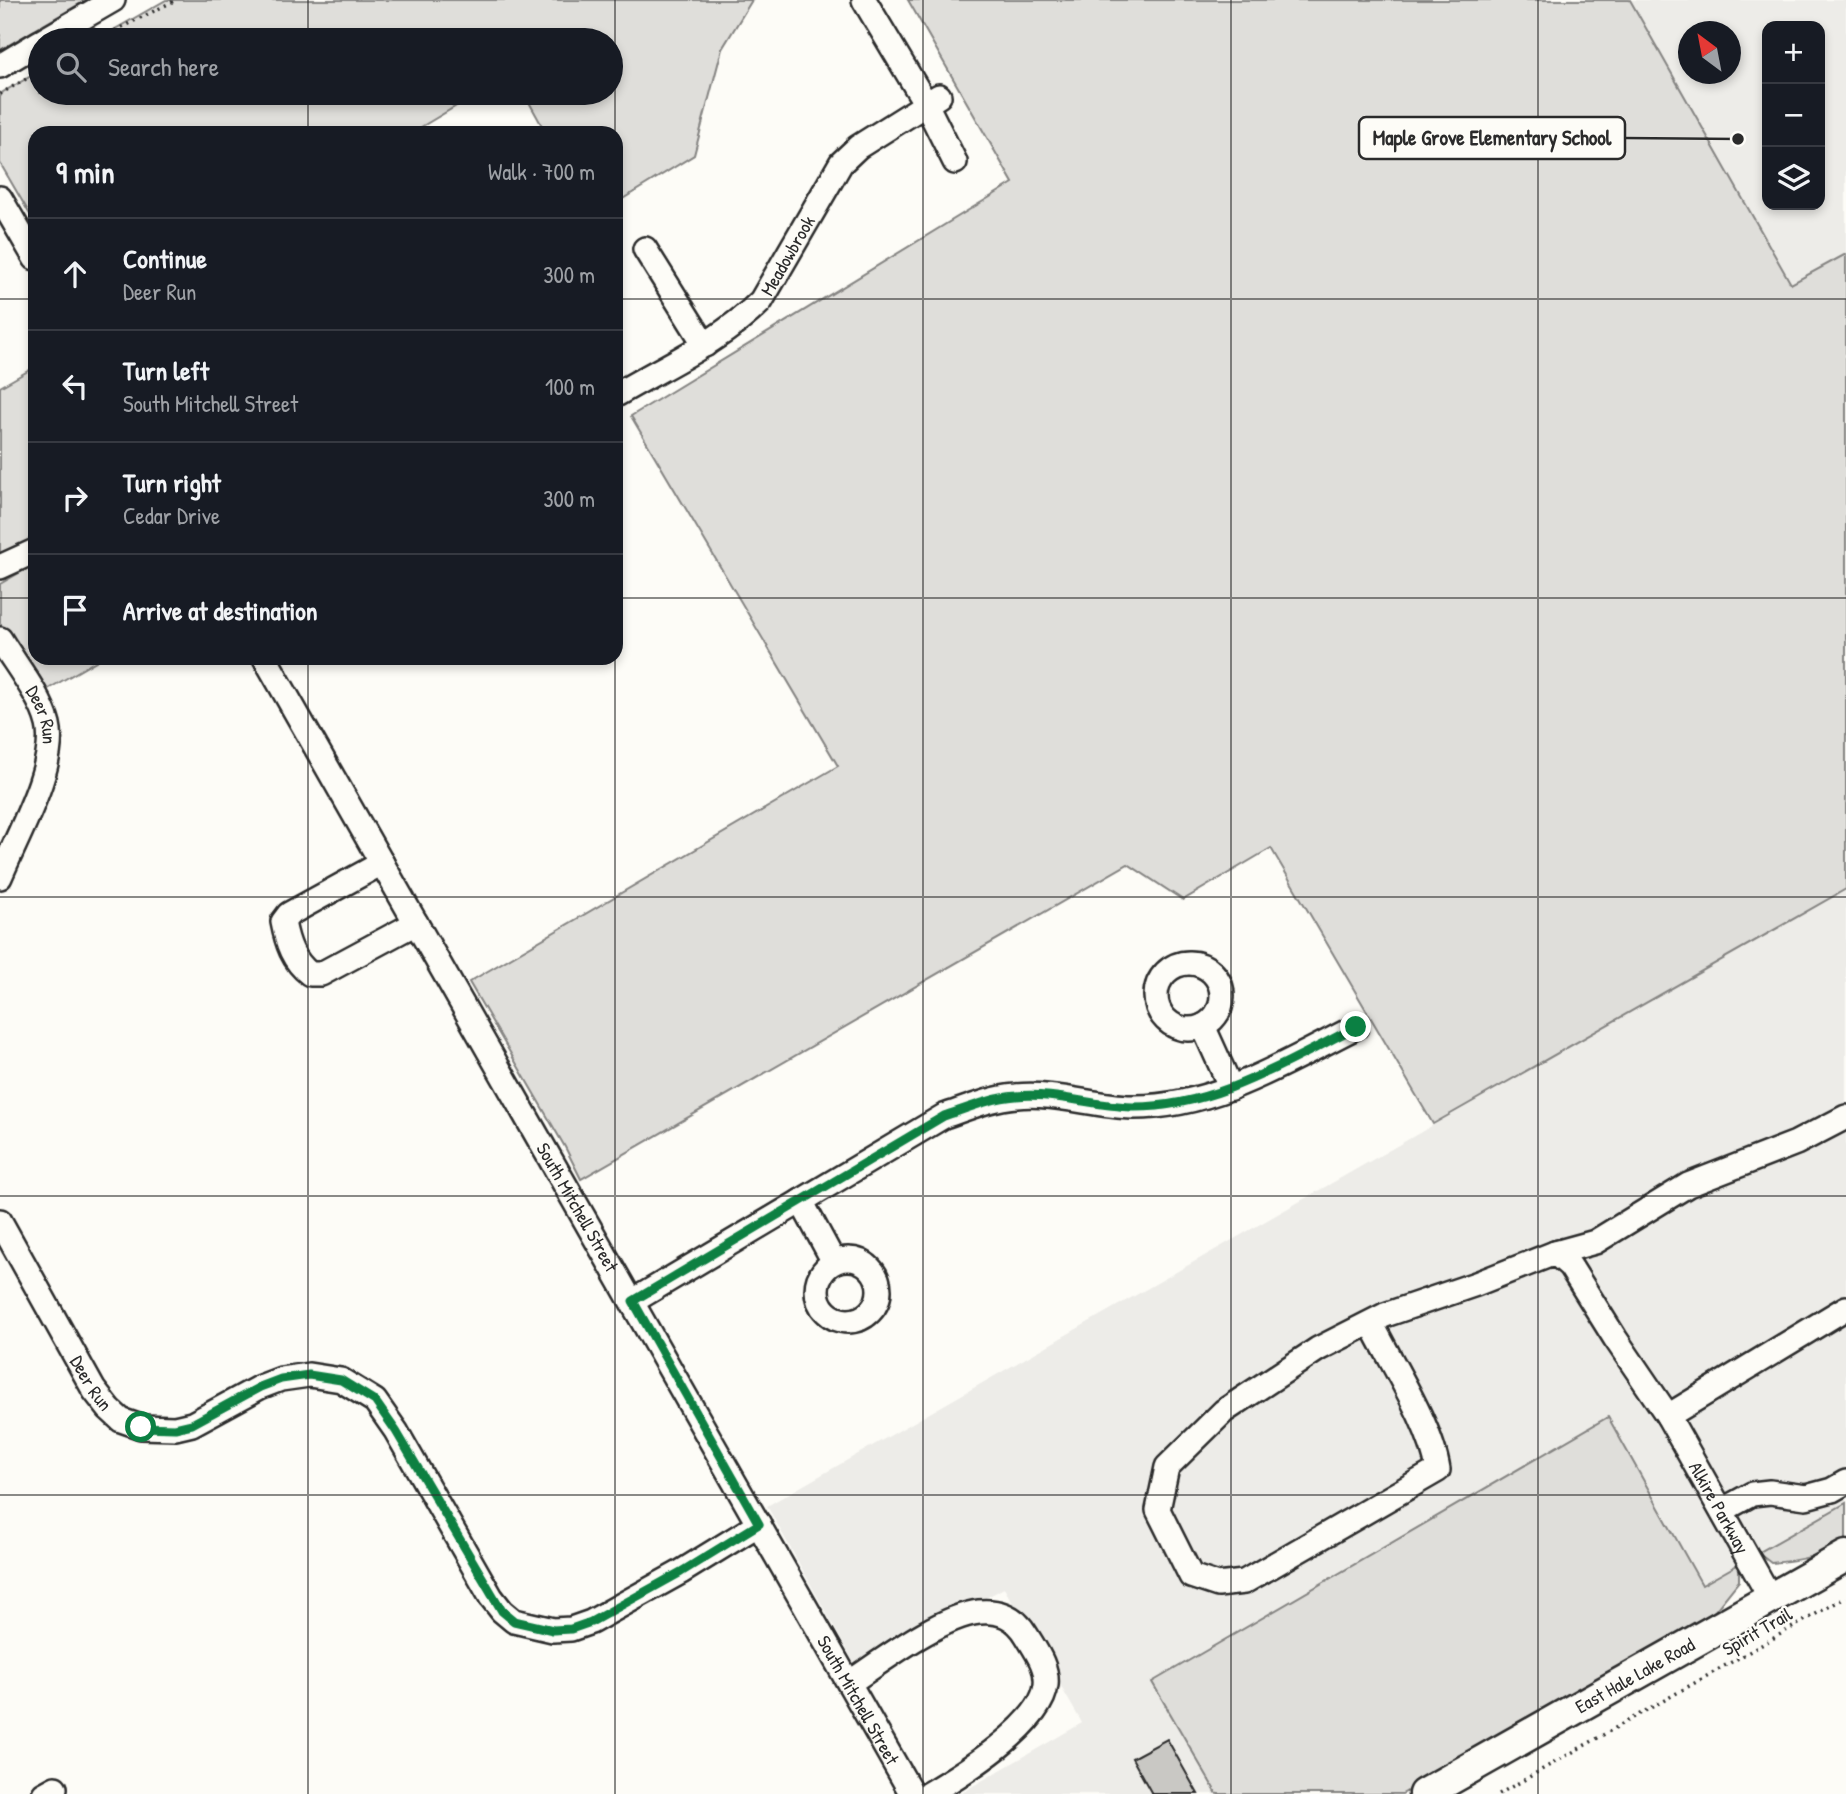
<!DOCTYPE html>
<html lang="en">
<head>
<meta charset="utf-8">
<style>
  :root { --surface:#171b24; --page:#20242c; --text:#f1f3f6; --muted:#9ea1a6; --line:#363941 }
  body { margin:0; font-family:"Patrick Hand",sans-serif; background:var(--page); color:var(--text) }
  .controls { position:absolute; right:21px; top:21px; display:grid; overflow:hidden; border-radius:14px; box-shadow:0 4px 10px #0003 }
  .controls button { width:63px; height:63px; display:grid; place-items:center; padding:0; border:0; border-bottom:2px solid var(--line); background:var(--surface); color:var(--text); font:35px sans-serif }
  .compass { position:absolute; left:1678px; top:21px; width:63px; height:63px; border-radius:50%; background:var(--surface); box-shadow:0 4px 10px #0003; rotate:328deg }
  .stop { position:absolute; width:21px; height:21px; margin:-16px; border:5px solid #0b8043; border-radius:50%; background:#fff }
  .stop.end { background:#0b8043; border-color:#fff; box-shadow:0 2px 7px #0008 }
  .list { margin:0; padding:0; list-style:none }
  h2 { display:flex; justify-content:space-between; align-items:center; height:91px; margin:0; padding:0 28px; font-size:30px }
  h2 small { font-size:23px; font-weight:400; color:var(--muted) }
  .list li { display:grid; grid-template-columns:46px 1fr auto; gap:21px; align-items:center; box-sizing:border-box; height:112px; padding:0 28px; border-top:2px solid var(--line) }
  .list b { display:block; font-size:26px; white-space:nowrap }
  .list p { margin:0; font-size:23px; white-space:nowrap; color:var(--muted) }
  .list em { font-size:23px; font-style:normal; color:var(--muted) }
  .icon { flex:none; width:38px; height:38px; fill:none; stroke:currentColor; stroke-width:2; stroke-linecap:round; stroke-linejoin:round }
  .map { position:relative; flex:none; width:1846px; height:1794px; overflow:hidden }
  .search { position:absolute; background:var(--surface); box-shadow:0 4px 10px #0003; left:28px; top:28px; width:595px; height:77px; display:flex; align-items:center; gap:18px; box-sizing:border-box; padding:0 24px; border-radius:38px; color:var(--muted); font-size:26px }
  .panel { position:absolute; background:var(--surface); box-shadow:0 4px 10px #0003; left:28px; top:126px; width:595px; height:539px; border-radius:21px }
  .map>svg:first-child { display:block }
  .built { fill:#edece8; fill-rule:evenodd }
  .green { fill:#dfdeda; stroke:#858482; stroke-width:2 }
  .building { fill:#c9c8c4; stroke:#2b2b2b; stroke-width:2 }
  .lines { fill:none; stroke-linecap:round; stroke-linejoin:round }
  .minor-casing { stroke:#2b2b2b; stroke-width:28 }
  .major-casing { stroke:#2b2b2b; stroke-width:35 }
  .path { stroke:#2b2b2b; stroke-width:3.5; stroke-dasharray:2 5; stroke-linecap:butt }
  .minor { stroke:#fdfcf7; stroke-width:23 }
  .major { stroke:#fdfcf7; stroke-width:30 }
  .route { stroke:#0b8043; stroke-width:9 }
  .grid { fill:none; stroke:#2b2b2b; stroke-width:2; stroke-opacity:0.55 }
  .labels { text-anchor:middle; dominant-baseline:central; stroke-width:5; stroke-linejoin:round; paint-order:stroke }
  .street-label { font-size:19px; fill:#2b2b2b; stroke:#fdfcf7 }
  .leader { fill:none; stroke:#2b2b2b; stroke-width:2.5 }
  .callout-dot { fill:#2b2b2b; stroke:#fdfcf7; stroke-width:2.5 }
  .callout { fill:#fdfcf7; stroke:#2b2b2b; stroke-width:2.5 }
  .callout-label { font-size:21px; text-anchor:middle; font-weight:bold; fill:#2b2b2b }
</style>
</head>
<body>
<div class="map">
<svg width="1846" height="1794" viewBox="0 0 1846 1794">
  <rect width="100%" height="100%" fill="#fdfcf7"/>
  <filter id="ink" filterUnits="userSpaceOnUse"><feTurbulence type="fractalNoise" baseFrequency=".0143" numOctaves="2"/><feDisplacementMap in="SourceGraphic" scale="14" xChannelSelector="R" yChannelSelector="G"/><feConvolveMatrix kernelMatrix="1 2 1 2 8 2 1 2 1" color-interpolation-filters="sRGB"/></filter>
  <g filter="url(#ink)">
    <!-- built -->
    <path class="built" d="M1630 0H1846V254L1791 285ZM1767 26H1820V205H1767ZM1688 32H1730V74H1688Z
      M1846 889V1504L1702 1585 1608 1417 1152 1683 1217 1794H959L1082 1723 1004 1588 857 1668 767 1506Z"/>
    <!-- green -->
    <path class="green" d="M0 0H86L0 50Z
      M166 0H752L722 49 694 155 616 203V133H546L524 93H611V40H96Z
      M908 0H1630L1791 284 1846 254V889L1433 1124 1271 848 1183 900 1128 864 581 1179 565 1147 469 982 838 766 631 416 1013 183Z
      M40 71V93H478L411 133H35V223L0 163V97L3 92Z
      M35 367V538L0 557V387Z
      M35 564V658H101L43 692 0 623V584Z
      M1608 1417 1702 1585 1739 1564V1581L1706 1622 1402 1794H1217L1152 1682Z
      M1846 1503V1543C1823 1556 1796 1561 1771 1563L1758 1553Z"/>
    <!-- building -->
    <path class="building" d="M1167 1739 1198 1794H1152L1132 1758Z"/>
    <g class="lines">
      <defs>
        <g id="minor">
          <path d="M864 0 926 104 955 162"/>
          <path d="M44 40 113 0"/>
          <path d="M0 66 40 42"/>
          <path d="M0 198 35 258"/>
          <path d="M645 249 705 345"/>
          <path id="s1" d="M616 395C666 365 719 343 761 301L841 163 858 147 939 96"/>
          <path d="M0 567 35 551"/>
          <path id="s2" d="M0 639C15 664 41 696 48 724 58 765 16 838 0 877"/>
          <path id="s3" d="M265 658 912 1794"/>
          <path d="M382 863 289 914 283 922C287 943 293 961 310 974H321L416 923"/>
          <circle cx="1189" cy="996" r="33"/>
          <path d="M1203 1026 1231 1088"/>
          <path d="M801 1201 834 1262"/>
          <path id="s4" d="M0 1221 94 1390 109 1409 121 1420 141 1427 175 1428 192 1424 260 1387 281 1379 309 1375 341 1380 375 1401 396 1431 491 1597 502 1611 514 1621 553 1630 571 1629 591 1622 681 1572 759 1524"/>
          <path d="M1555 1253 1595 1242 1688 1185 1796 1143 1846 1117"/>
          <circle cx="848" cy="1290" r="31"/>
          <path d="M633 1301 944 1116C968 1108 991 1098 1016 1096 1055 1092 1094 1106 1132 1107 1214 1108 1286 1062 1356 1027"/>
          <path id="s5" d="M1371 1322C1392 1365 1431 1424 1438 1470L1244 1582 1218 1585 1191 1576 1158 1510 1167 1467 1224 1411 1318 1349 1385 1315 1476 1284 1555 1253 1570 1266 1615 1338 1668 1416 1771 1599"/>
          <path d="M1668 1416 1846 1308"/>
          <path d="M1723 1510 1752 1494 1770 1492 1806 1497 1832 1490 1846 1482"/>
          <path d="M849 1683C882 1661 941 1616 979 1612 1000 1610 1016 1617 1027 1636 1036 1651 1048 1667 1046 1685 1042 1725 962 1774 928 1794"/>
          <path d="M44 1794 55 1788"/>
        </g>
        <g id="major">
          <path id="s6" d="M1424 1794 1846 1556"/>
        </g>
      </defs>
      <!-- minor casing -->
      <use href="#minor" class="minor-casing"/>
      <!-- major casing -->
      <use href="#major" class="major-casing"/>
      <!-- path -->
      <path class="path" d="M96 40 176 0
        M0 94 40 71
        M1499 1794 1846 1597"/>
      <!-- minor -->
      <use href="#minor" class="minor"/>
      <!-- major -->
      <use href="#major" class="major"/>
    </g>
  </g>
  <g class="lines" filter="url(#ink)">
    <!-- route -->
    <path class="route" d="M141 1427 175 1428 192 1424 260 1387 281 1379 309 1375 341 1380 375 1401 396 1431 502 1611 514 1621 553 1630 571 1629 591 1622 681 1572 759 1524 633 1301 944 1116C968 1108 991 1098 1016 1096 1055 1092 1093 1106 1132 1107 1214 1108 1286 1062 1356 1027"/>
  </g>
  <!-- grid -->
  <path class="grid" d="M308 0V40M615 0V133M923 0V1794M1231 0V1794M1538 0V1794M308 93V133M0 299H35M616 299H1846M0 598H35M616 598H1846M308 658V1794M615 658V1794M0 897H1846M0 1196H1846M0 1495H1846"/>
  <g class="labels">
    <!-- street labels -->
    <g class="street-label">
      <text stroke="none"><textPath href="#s1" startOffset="226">Meadowbrook</textPath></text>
      <text stroke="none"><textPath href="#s2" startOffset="88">Deer Run</textPath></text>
      <text stroke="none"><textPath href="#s3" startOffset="632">South Mitchell Street</textPath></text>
      <text stroke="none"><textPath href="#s4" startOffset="186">Deer Run</textPath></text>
      <text stroke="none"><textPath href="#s5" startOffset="1312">Alkire Parkway</textPath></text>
      <text transform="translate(1757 1631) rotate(-30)">Spirit Trail</text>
      <text stroke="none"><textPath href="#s6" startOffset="242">East Hale Lake Road</textPath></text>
      <text stroke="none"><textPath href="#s3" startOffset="1199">South Mitchell Street</textPath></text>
    </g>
  </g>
  <!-- callouts -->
  <path class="leader" d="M1738 139L1625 138"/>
  <circle class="callout-dot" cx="1738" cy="139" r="7"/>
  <rect class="callout" x="1359" y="117" width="266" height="42" rx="7"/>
  <g class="callout-label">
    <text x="1492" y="145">Maple Grove Elementary School</text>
  </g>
</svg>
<div class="controls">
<button>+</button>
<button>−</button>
<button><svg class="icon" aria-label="layers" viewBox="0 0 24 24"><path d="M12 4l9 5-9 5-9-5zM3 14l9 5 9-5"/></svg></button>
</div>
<svg class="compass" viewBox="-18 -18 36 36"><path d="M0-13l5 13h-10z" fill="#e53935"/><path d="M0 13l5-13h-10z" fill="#9ea1a6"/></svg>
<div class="stop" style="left:141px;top:1427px"></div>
<div class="stop end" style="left:1356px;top:1027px"></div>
<div class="search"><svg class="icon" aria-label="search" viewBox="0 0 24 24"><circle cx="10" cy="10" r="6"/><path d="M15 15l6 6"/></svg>Search here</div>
<section class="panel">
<h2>9 min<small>Walk · 700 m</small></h2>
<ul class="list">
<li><svg class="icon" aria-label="ahead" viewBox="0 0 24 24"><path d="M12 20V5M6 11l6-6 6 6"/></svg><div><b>Continue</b><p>Deer Run</p></div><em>300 m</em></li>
<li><svg class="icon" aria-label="left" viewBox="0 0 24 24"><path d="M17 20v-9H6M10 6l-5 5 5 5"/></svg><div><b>Turn left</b><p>South Mitchell Street</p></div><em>100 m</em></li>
<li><svg class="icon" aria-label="right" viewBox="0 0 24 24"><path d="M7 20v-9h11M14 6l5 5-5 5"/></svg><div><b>Turn right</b><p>Cedar Drive</p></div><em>300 m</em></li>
<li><svg class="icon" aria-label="arrive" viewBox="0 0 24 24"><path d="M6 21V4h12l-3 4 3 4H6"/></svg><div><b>Arrive at destination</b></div></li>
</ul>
</section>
</div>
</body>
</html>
